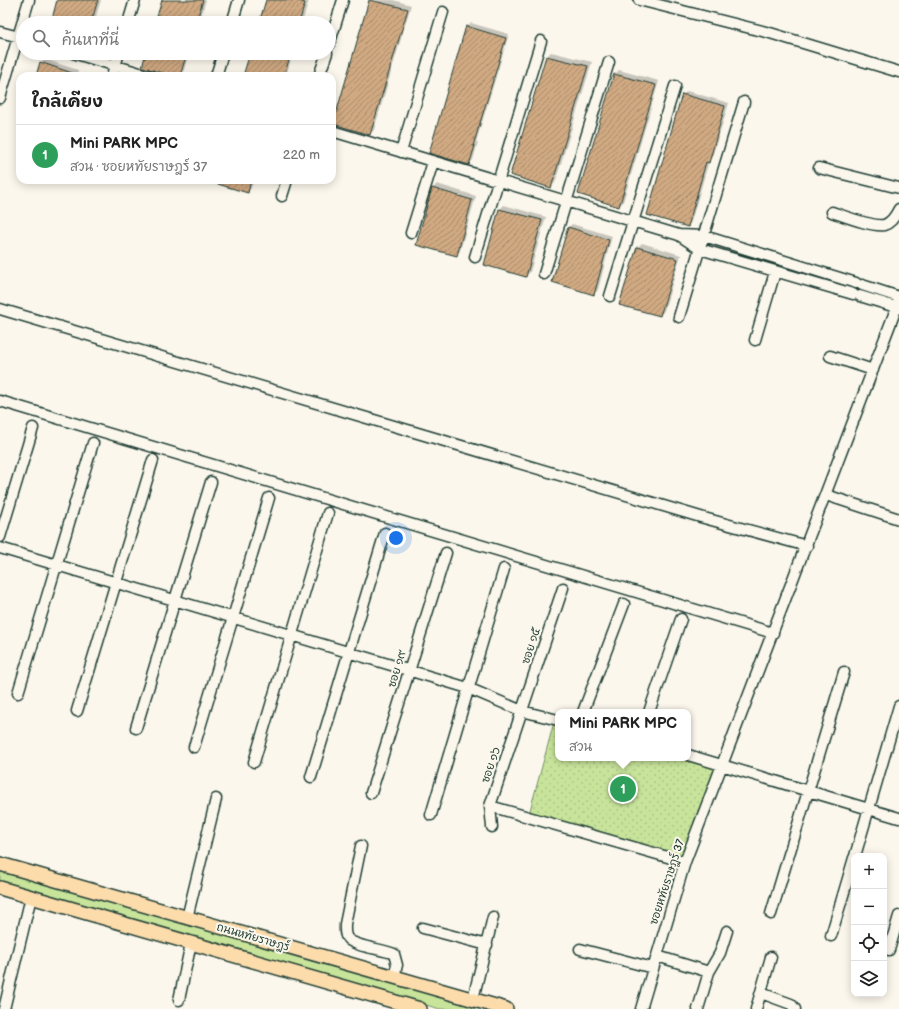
<!DOCTYPE html>
<html lang="th">
<head>
<meta charset="utf-8">
<style>
  :root { --surface:#fff; --page:#f2f2f2; --text:#222; --muted:#767676; --line:#e0e0e0; --accent:#ea580c }
  body { margin:0; font-family:"Balsamiq Sans","Playpen Sans Thai",sans-serif; background:var(--page); color:var(--text) }
  .controls { position:absolute; right:12px; bottom:12px; display:grid; overflow:hidden; border-radius:8px; box-shadow:0 2px 10px #0003 }
  .controls button { width:36px; height:36px; display:grid; place-items:center; padding:0; border:0; border-bottom:1px solid var(--line); background:var(--surface); color:var(--text); font:20px sans-serif }
  .you { position:absolute; left:396px; top:538px; width:14px; height:14px; margin:-10px; border:3px solid #fff; border-radius:50%; background:#1a73e8; box-shadow:0 0 0 6px #1a73e833 }
  .badge { display:grid; place-items:center; width:26px; height:26px; border-radius:50%; background:var(--accent); color:#fff; font-size:13px; font-weight:700 }
  .pin { position:absolute; translate:-50% -50%; border:2px solid #fff; box-shadow:0 1px 4px #0006 }
  .popup { position:absolute; left:555px; top:709px; width:136px; height:52px; box-sizing:border-box; display:grid; place-content:center; border-radius:8px; background:var(--surface); filter:drop-shadow(0 1px 3px #0005); font-size:13px; white-space:nowrap; color:var(--muted) }
  .popup b { font-size:15px; color:var(--text) }
  .popup::after { content:''; position:absolute; left:50%; top:100%; margin-left:-8px; border:8px solid transparent; border-top-color:var(--surface) }
  .list { margin:0; padding:0; list-style:none }
  h2 { display:flex; justify-content:space-between; align-items:center; height:52px; margin:0; padding:0 16px; font-size:17px }
  h2 small { font-size:13px; font-weight:400; color:var(--muted) }
  .list li { display:grid; grid-template-columns:26px 1fr auto; gap:12px; align-items:center; box-sizing:border-box; height:60px; padding:0 16px; border-top:1px solid var(--line) }
  .list b { display:block; font-size:15px; white-space:nowrap }
  .list p { margin:0; font-size:13px; white-space:nowrap; color:var(--muted) }
  .list em { font-size:13px; font-style:normal; color:var(--muted) }
  .icon { flex:none; width:22px; height:22px; fill:none; stroke:currentColor; stroke-width:2; stroke-linecap:round; stroke-linejoin:round }
  .map { position:relative; flex:none; width:899px; height:1009px; overflow:hidden }
  .search { position:absolute; background:var(--surface); box-shadow:0 2px 10px #0003; left:16px; top:16px; width:320px; height:44px; display:flex; align-items:center; gap:10px; box-sizing:border-box; padding:0 14px; border-radius:22px; color:var(--muted); font-size:15px }
  .panel { position:absolute; background:var(--surface); box-shadow:0 2px 10px #0003; left:16px; top:72px; width:320px; height:112px; border-radius:12px }
  .map>svg:first-child { display:block }
  .grass { fill:#c8e49b; stroke:#749068 }
  .park { fill:url(#park-dots); stroke:#749068 }
  .shadow { fill:#0003 }
  .building { fill:url(#building-hatch); stroke:#1f3d34 }
  .lines { fill:none; stroke-linecap:round; stroke-linejoin:round }
  .minor-casing { stroke:#1f3d34; stroke-width:13 }
  .major-casing { stroke:#1f3d34; stroke-width:16 }
  .minor { stroke:#fbf7ec; stroke-width:10 }
  .major { stroke:#fddcac; stroke-width:13 }
  .labels { text-anchor:middle; dominant-baseline:central; stroke-width:4; stroke-linejoin:round; paint-order:stroke }
  .street-label { font-size:11px; fill:#1f3d34; stroke:#fbf7ec }
</style>
</head>
<body>
<div class="map">
<svg width="899" height="1009" viewBox="0 0 899 1009">
  <defs>
    <pattern id="park-dots" width="8" height="8" patternUnits="userSpaceOnUse"><rect width="8" height="8" fill="#c8e49b"/><path d="M2 2h.1M6 6h.1" fill="none" stroke="#abc486" stroke-width="1.8" stroke-linecap="round"/></pattern>
    <pattern id="building-hatch" width="6" height="6" patternUnits="userSpaceOnUse"><rect width="6" height="6" fill="#d0a982"/><path d="M-1 1l2-2M0 6l6-6M5 7l2-2" fill="none" stroke="#a88b6b"/></pattern>
  </defs>
  <rect width="100%" height="100%" fill="#fbf7ec"/>
  <filter id="ink" filterUnits="userSpaceOnUse"><feTurbulence type="fractalNoise" baseFrequency=".025" numOctaves="2"/><feDisplacementMap in="SourceGraphic" scale="8" xChannelSelector="R" yChannelSelector="G"/><feConvolveMatrix kernelMatrix="1 2 1 2 8 2 1 2 1" color-interpolation-filters="sRGB"/></filter>
  <g filter="url(#ink)">
    <!-- grass -->
    <path class="grass" d="M0 870 488 1009H440L0 883Z"/>
    <!-- park -->
    <path class="park" d="M556 715H558V758H688L719 764 686 858 529 814Z"/>
    <!-- shadow -->
    <path class="shadow" d="M59 0H101L94 23H52Z
      M162 0H206L199 23H156Z
      M266 0H309L302 23H259Z
      M370 0H393L411 5 374 130 370 134 334 123Z
      M471 23 509 34 476 142H478L473 160 469 164 467 27Z
      M551 52 592 62 555 183 551 187 511 175 547 56Z
      M147 53H189L183 73 180 76H177Z
      M251 53H293L286 76H244Z
      M44 59 78 70 77 76H36L41 63Z
      M619 70 659 81 623 202 619 206 579 193 615 74Z
      M687 91 729 103 712 157 709 161 691 222 687 226 683 95Z
      M213 180H254L251 188 247 192Z
      M437 184 476 196 460 251 456 255 433 188Z
      M504 205 546 217 530 272 526 276 485 264 500 209Z
      M572 224 612 236 598 290 594 294 569 227Z
      M642 243 681 255 664 311 660 315 620 304 638 247Z"/>
    <!-- building -->
    <path class="building" d="M57 0H98L91 23H77L69 21V23H51Z
      M162 0H203L196 23H155Z
      M266 0H296L305 3 299 23H259Z
      M369 0 408 9 370 135 333 124Z
      M466 26 506 38 473 146H475L469 165 429 153Z
      M146 53H187L180 76H173L142 67Z
      M250 53H291L284 76H243Z
      M546 56 588 66 551 188 510 175Z
      M40 62 75 74 74 76H36Z
      M614 74 656 85 619 207 578 194Z
      M682 94 725 106 709 163 706 162 688 227 647 215Z
      M211 180H251L248 193 211 182Z
      M432 188 472 200 457 256 416 245Z
      M499 209 542 220 526 277 484 265Z
      M568 227 609 240 594 295 552 282Z
      M637 247 678 259 660 316 619 305Z"/>
    <g class="lines">
      <defs>
        <path id="minor" d="M639 0 770 33 899 72
          M128 23 135 0
          M232 23 239 0
          M0 32 23 38
          M329 45 343 0
          M73 53 150 76
          M112 76 119 53
          M216 76 223 53
          M319 76 327 53
          M0 98 29 0
          M332 131 679 235 704 236 856 283
          M401 152 443 12
          M819 168 899 188
          M282 196 287 180
          M832 212C844 216 872 227 884 225 891 223 896 215 899 209
          M411 233 433 162
          M679 235 700 249 853 294
          M475 257 541 41
          M544 274 609 62
          M862 285 899 297
          M610 296 675 86
          M860 296 899 308
          M0 309 704 518 807 546
          M679 317 744 102
          M755 340 775 272
          M830 356 873 370
          M0 401 773 633
          M826 495 899 519
          M0 537 33 428
          M0 548 468 688 522 711 558 720
          M18 693 93 443
          M77 711 153 460
          M583 712 624 604
          M649 712 681 619
          M136 728 211 482
          M194 747 269 498
          M688 755 899 818
          M254 762 328 513
          M311 777 385 533
          M371 793 446 553
          M490 806 685 862
          M431 815 504 569
          M492 827 490 806 563 588
          M361 846 345 924C345 929 344 935 348 939 356 947 383 949 394 954L397 965 394 977
          M855 856 899 706
          M771 914 844 672
          M187 918 216 799
          M423 928 487 945
          M831 936 854 858
          M580 949 653 968
          M889 950 899 916
          M657 956 709 972
          M761 993 791 1004 795 1009
          M473 999 493 917
          M179 1000 191 943
          M4 1009 31 897
          M641 1009 685 862 899 301
          M698 1009 709 972 720 953 727 931
          M756 1009 771 957"/>
        <path id="major" d="M0 864 506 1009
          M0 888 420 1009"/>
      </defs>
      <!-- minor casing -->
      <use href="#minor" class="minor-casing"/>
      <!-- major casing -->
      <use href="#major" class="major-casing"/>
      <!-- minor -->
      <use href="#minor" class="minor"/>
      <!-- major -->
      <use href="#major" class="major"/>
    </g>
  </g>
  <g class="labels">
    <!-- street labels -->
    <g class="street-label">
      <text transform="translate(531 646) rotate(-72)">ซอย ๑๕</text>
      <text transform="translate(397 669) rotate(-73)">ซอย ๑๙</text>
      <text transform="translate(491 765) rotate(-71)">ซอย ๑๖</text>
      <text transform="translate(667 882) rotate(-72)">ซอยหทัยราษฎร์ 37</text>
      <text transform="translate(253 937) rotate(16)">ถนนหทัยราษฎร์</text>
    </g>
  </g>
</svg>
<div class="controls">
<button>+</button>
<button>−</button>
<button><svg class="icon" aria-label="locate" viewBox="0 0 24 24"><circle cx="12" cy="12" r="6"/><path d="M12 2v4M12 18v4M2 12h4M18 12h4"/></svg></button>
<button><svg class="icon" aria-label="layers" viewBox="0 0 24 24"><path d="M12 4l9 5-9 5-9-5zM3 14l9 5 9-5"/></svg></button>
</div>
<div class="you"></div>
<div class="pin badge" style="left:623px;top:789px;background:#2e9e5b">1</div>
<div class="popup"><b>Mini PARK MPC</b>สวน</div>
<div class="search"><svg class="icon" aria-label="search" viewBox="0 0 24 24"><circle cx="10" cy="10" r="6"/><path d="M15 15l6 6"/></svg>ค้นหาที่นี่</div>
<section class="panel">
<h2>ใกล้เคียง<small></small></h2>
<ul class="list">
<li><span class="badge" style="background:#2e9e5b">1</span><div><b>Mini PARK MPC</b><p>สวน · ซอยหทัยราษฎร์ 37</p></div><em>220 m</em></li>
</ul>
</section>
</div>
</body>
</html>
